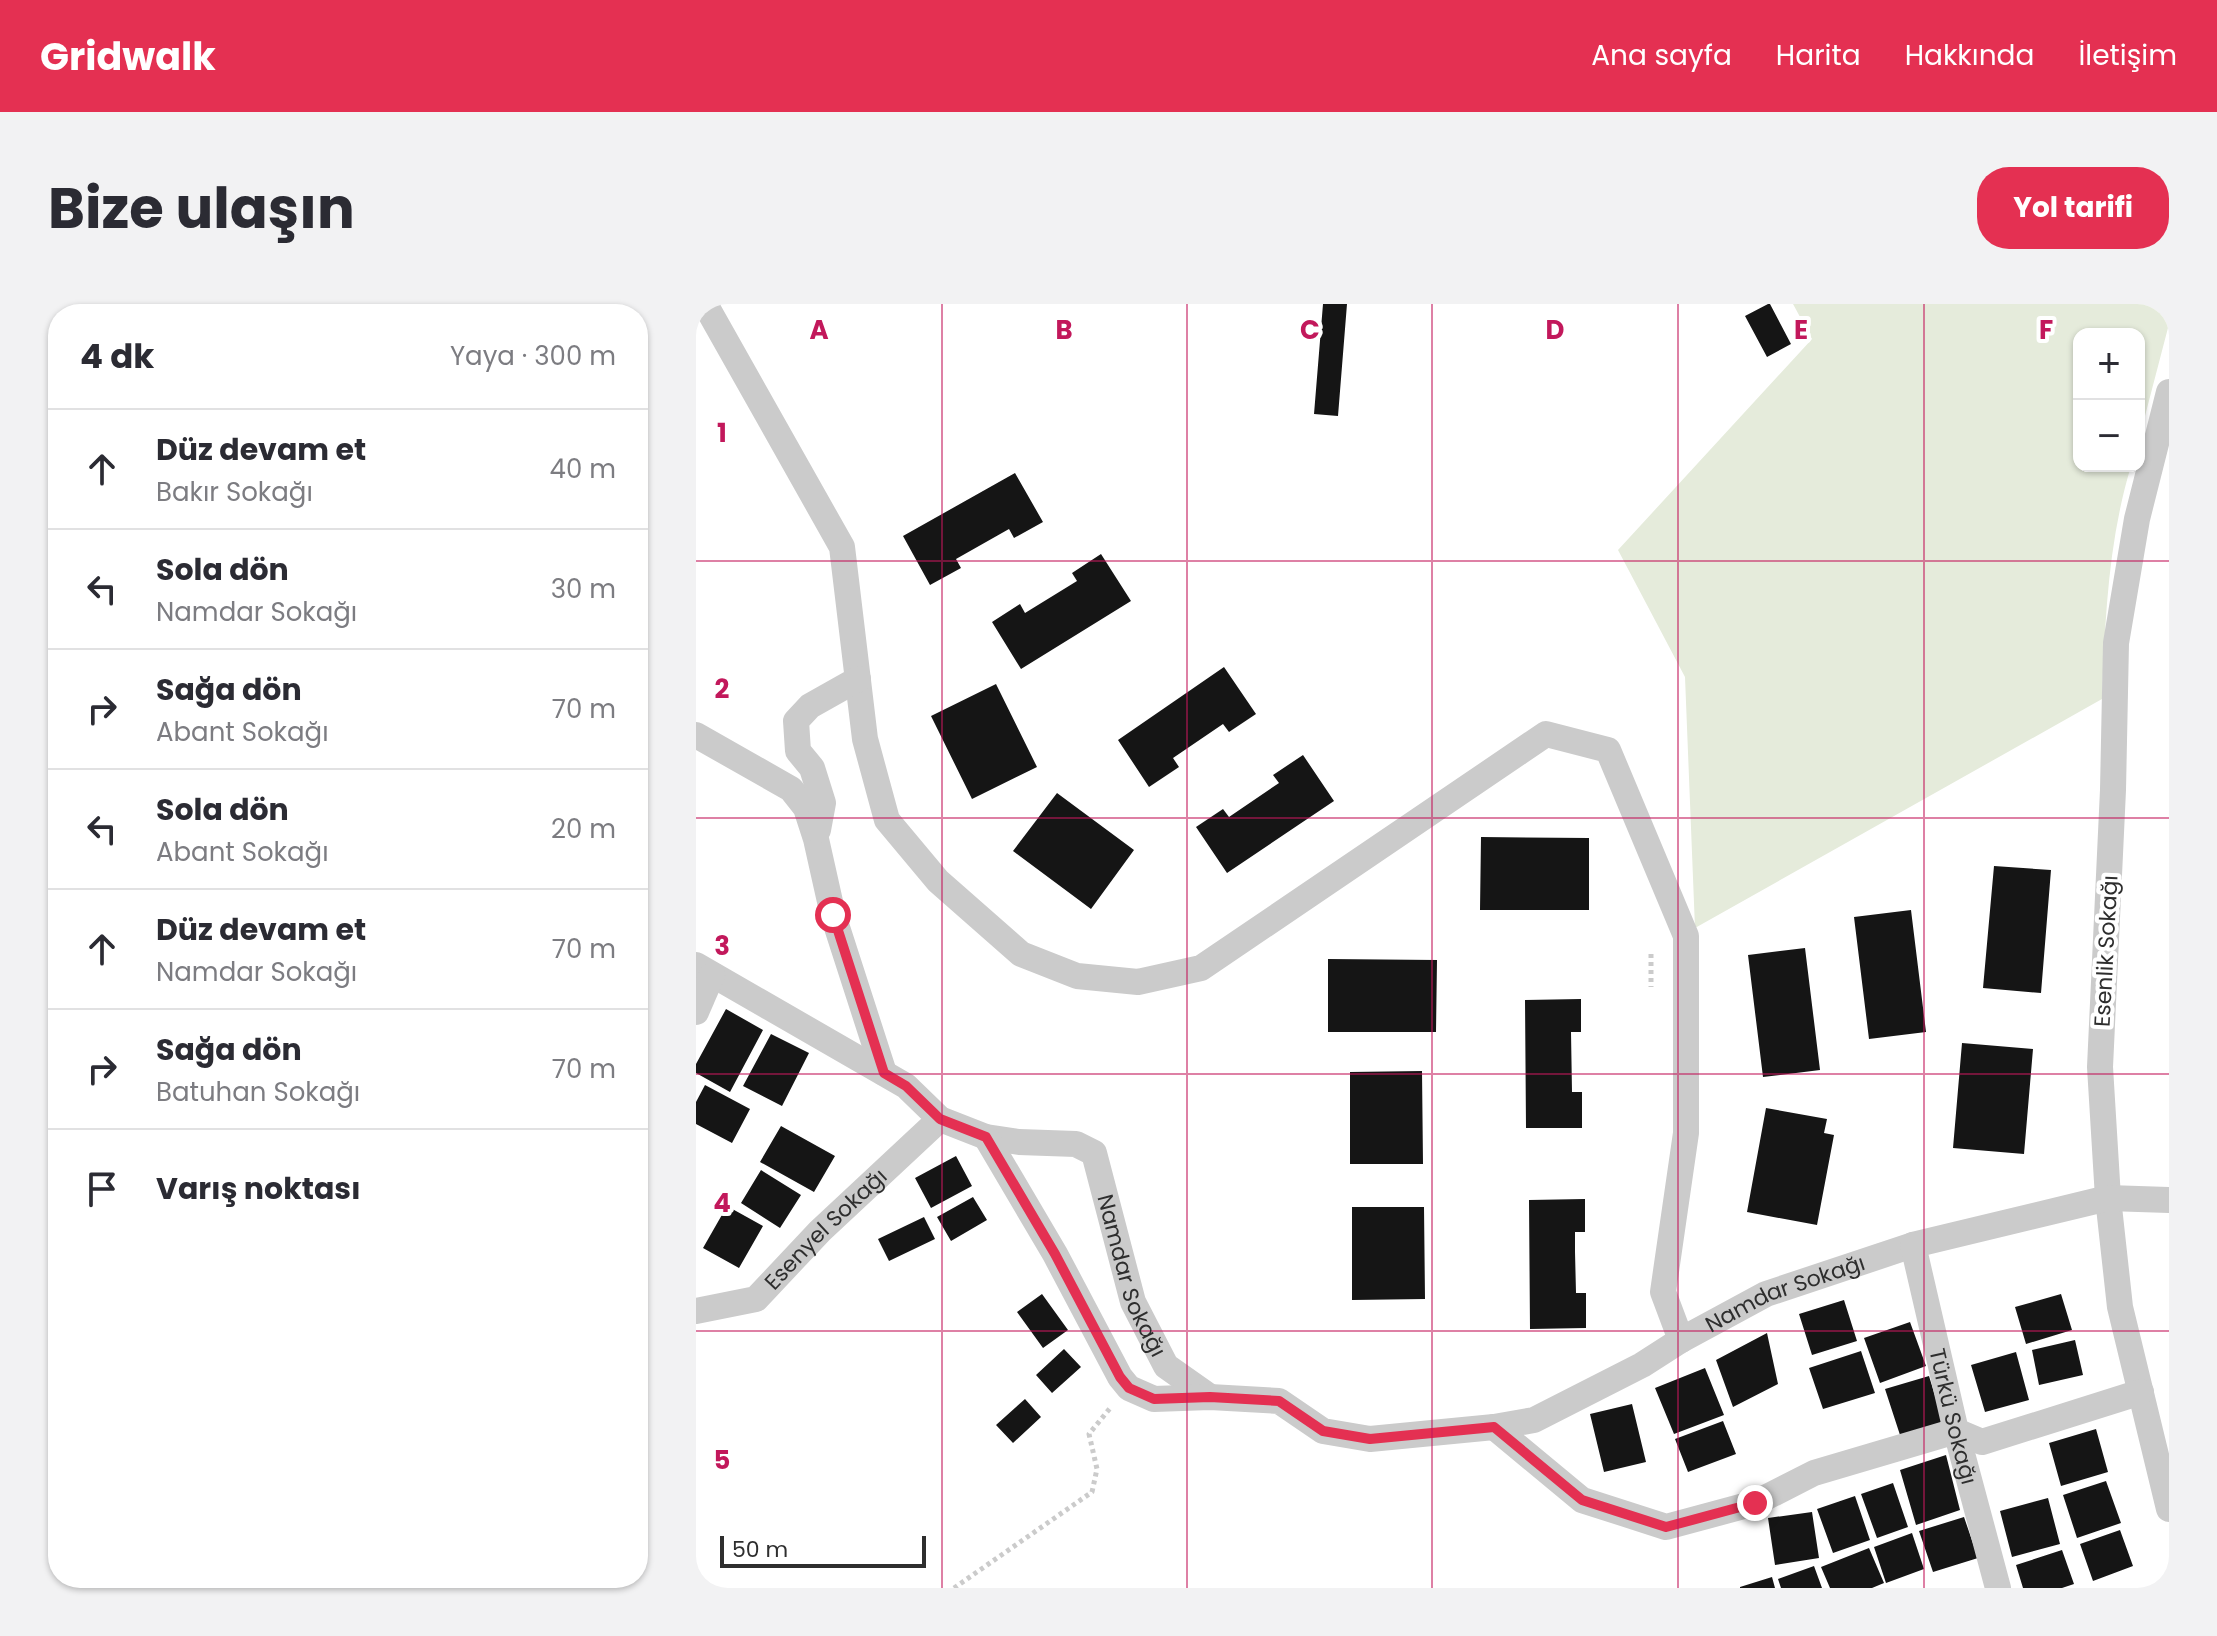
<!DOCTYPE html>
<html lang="tr">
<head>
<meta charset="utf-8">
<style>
  :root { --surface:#fff; --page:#f2f2f3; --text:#2b2b33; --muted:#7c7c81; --line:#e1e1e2; --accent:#e43052 }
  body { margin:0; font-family:Poppins,sans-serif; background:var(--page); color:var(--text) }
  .controls { position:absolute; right:24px; top:24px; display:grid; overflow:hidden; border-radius:16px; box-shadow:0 2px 6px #0004 }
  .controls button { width:72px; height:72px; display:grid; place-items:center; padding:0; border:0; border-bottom:2px solid var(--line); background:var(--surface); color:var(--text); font:40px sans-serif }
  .scale { position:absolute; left:24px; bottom:20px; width:206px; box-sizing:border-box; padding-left:8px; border:4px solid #2e2e2e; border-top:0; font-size:22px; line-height:28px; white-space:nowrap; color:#2e2e2e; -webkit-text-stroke:6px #fff; paint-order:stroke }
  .stop { position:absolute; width:24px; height:24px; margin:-18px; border:6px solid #e43052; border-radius:50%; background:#fff }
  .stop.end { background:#e43052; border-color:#fff; box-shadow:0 2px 8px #0008 }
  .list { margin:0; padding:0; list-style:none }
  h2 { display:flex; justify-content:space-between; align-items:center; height:104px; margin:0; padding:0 32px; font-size:34px }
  h2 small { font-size:26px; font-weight:400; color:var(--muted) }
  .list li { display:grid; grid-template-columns:52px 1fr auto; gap:24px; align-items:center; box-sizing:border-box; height:120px; padding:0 32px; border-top:2px solid var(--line) }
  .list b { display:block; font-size:30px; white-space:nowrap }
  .list p { margin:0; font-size:26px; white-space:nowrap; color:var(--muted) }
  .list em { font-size:26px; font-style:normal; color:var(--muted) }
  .icon { flex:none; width:44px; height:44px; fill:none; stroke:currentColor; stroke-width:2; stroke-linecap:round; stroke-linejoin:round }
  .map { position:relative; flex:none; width:1473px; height:1284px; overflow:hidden; border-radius:32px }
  header { display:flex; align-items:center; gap:48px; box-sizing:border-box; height:112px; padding:0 40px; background:var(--accent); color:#fff }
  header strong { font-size:38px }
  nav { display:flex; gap:44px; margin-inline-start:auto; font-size:28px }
  .intro { display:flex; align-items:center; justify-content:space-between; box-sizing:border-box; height:192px; padding:0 48px }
  h1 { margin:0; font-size:56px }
  .button { padding:20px 36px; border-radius:32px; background:var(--accent); color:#fff; font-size:28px; font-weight:700 }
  main { display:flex; gap:48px; padding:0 48px }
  aside { flex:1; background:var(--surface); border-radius:32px; box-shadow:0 2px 6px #0004 }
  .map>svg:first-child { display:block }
  .green { fill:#e5ebdb }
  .building { fill:#151515 }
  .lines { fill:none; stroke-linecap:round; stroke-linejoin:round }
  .path { stroke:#cbcbcb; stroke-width:5; stroke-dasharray:4 4; stroke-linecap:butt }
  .minor { stroke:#cbcbcb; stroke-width:26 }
  .route { stroke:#e43052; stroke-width:10 }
  .grid { fill:none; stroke:#c2185b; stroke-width:2; stroke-opacity:0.55 }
  .labels { text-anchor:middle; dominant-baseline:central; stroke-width:8; stroke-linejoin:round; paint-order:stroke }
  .street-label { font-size:22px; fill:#2e2e2e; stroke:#fff }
  .grid-label { font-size:26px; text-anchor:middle; font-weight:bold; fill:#c2185b; stroke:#fff; stroke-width:8; stroke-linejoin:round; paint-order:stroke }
</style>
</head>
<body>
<header>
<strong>Gridwalk</strong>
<nav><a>Ana sayfa</a><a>Harita</a><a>Hakkında</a><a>İletişim</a></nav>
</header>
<div class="intro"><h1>Bize ulaşın</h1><a class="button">Yol tarifi</a></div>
<main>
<aside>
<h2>4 dk<small>Yaya · 300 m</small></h2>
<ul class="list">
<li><svg class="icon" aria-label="ahead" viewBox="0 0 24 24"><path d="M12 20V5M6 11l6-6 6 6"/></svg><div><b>Düz devam et</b><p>Bakır Sokağı</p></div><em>40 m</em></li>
<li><svg class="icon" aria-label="left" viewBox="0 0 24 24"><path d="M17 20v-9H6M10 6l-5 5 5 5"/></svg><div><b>Sola dön</b><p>Namdar Sokağı</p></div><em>30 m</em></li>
<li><svg class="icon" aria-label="right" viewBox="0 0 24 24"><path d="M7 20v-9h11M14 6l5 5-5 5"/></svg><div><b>Sağa dön</b><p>Abant Sokağı</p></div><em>70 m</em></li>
<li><svg class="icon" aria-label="left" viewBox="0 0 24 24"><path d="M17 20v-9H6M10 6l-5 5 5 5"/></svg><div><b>Sola dön</b><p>Abant Sokağı</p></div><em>20 m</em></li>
<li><svg class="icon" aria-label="ahead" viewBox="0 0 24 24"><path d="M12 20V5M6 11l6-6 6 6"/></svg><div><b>Düz devam et</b><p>Namdar Sokağı</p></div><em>70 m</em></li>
<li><svg class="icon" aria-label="right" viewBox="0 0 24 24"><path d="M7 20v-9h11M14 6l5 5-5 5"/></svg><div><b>Sağa dön</b><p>Batuhan Sokağı</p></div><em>70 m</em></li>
<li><svg class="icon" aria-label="arrive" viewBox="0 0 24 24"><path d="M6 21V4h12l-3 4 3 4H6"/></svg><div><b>Varış noktası</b></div></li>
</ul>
</aside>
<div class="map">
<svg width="1473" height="1284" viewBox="0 0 1473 1284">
  <rect width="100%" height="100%" fill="#fff"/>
  <!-- green -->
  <path class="green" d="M1097 0H1473V20L1443 135V30H1383V162H1435C1412 238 1409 316 1406 395L999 624 989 373 922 246 1116 35Z"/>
  <!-- building -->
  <path class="building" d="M627 0H651L642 112 618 110Z
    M1072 0H1074L1095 40 1071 53 1049 12Z
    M319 169 347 218 318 234 313 225 260 255 265 264 234 281 207 232Z
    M405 250 435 297 325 365 296 318 324 300 329 309 381 277 376 269Z
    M528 363 560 410 533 428 527 420 477 454 483 463 453 483 422 436Z
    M300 380 341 463 276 495 235 412Z
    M607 451 638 497 531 569 500 523 527 505 533 513 583 479 577 471Z
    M361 489 438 546 395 605 317 547Z
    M785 533 893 534V606H784Z
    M1298 562 1355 566 1345 689 1287 684Z
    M1215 606 1230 728 1173 735 1158 613Z
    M1109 644 1124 766 1067 773 1052 651Z
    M632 655 741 656 740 728H632Z
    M885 695V728H875L876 788H886V824H830L829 696Z
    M30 705 67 726 34 788 0 769V760Z
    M75 730 113 749 86 802 47 782Z
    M1266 739 1337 745 1328 850 1257 844Z
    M726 767 727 860H654V768Z
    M9 781 54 805 36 839 0 820V798Z
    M1070 804 1131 815 1128 829 1138 831 1121 921 1051 908Z
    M85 822 139 852 118 888 64 858Z
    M260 852 276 882 235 904 219 874Z
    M65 866 105 891 84 924 45 899Z
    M277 893 291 916 255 937 241 913Z
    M889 895V928H879V948L880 989H890V1024L834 1025 833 896Z
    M31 902 67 922 43 964 7 944Z
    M656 903H728L729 995 656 996Z
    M228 913 239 935 193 957 182 935Z
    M346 990 372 1026 347 1044 321 1008Z
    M1365 990 1376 1026 1330 1040 1319 1003Z
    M1148 996 1161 1037 1116 1051 1103 1010Z
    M1214 1018 1230 1062 1184 1079 1168 1034Z
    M1071 1029 1082 1080 1037 1103 1020 1056Z
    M1379 1036 1387 1071 1343 1081 1336 1046Z
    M368 1045 385 1063 356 1089 340 1071Z
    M1165 1047 1179 1089 1127 1105 1113 1064Z
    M1320 1048 1333 1096 1289 1108 1275 1061Z
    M1009 1064 1028 1111 978 1130 959 1084Z
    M1233 1072 1247 1118 1204 1131 1189 1085Z
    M329 1095 345 1113 317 1139 300 1121Z
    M936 1100 950 1158 908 1168 894 1110Z
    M1027 1117 1040 1150 992 1168 979 1135Z
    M1400 1125 1412 1168 1365 1182 1353 1139Z
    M1250 1151 1264 1206 1220 1221 1204 1166Z
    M1410 1177 1425 1219 1381 1234 1367 1191Z
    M1197 1179 1212 1223 1181 1234 1165 1190Z
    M1159 1192 1174 1236 1137 1249 1121 1205Z
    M1352 1194 1364 1240 1316 1253 1304 1207Z
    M1116 1208 1123 1254 1079 1261 1072 1214Z
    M1268 1213 1282 1254 1237 1268 1223 1227Z
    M1424 1226 1437 1262 1397 1277 1384 1240Z
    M1216 1229 1228 1265 1190 1279 1178 1243Z
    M1173 1244 1188 1279 1176 1284H1134L1125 1263Z
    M1366 1246 1378 1280 1366 1284H1327L1320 1261Z
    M1118 1262 1126 1284H1085L1082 1275Z
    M1076 1273 1079 1284H1044V1283Z"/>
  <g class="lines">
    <!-- path -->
    <path class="path" d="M955 650V683
      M258 1284 396 1188 401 1165 393 1130 415 1103"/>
    <!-- minor -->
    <g class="minor">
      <path d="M9 0 146 243 169 435 191 516 242 577 325 650 381 672 442 678 505 664 850 430 912 446 990 632V829L967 988 985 1036"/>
      <path d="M1473 88 1441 215 1420 339 1417 486 1404 763 1412 894 1424 1003 1473 1205"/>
      <path d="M0 431 95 485 110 504 120 535 137 611 188 769"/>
      <path d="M122 526 127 499 116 464 102 447 100 417 114 402 162 375"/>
      <path id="s1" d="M0 661 210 782 244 815 290 833 323 838 380 840 398 849 437 998 470 1062 514 1093"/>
      <path d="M0 708 16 671"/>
      <path id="s2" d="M290 833 359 950 424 1073 433 1084 458 1095 514 1093 583 1097 627 1127 674 1135 798 1123 838 1116 946 1061 985 1036 1070 990 1217 941 1412 894 1473 896"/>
      <path id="s3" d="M1217 941 1260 1127 1302 1284"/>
      <path id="s4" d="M0 1007 60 995 124 927 244 815"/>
      <path d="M798 1123 886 1196 970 1223 1059 1199 1118 1169 1260 1127 1286 1138 1445 1088"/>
    </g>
  </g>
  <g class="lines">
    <!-- route -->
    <path class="route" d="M137 611 188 769 210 782 244 815 290 833 359 950 424 1073 433 1084 458 1095 514 1093 583 1097 627 1127 674 1135 798 1123 886 1196 970 1223 1059 1199"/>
  </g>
  <!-- grid -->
  <path class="grid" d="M246 0V1284M491 0V1284M736 0V1284M982 0V1284M1228 0V1284M0 257H1473M0 514H1473M0 770H1473M0 1027H1473"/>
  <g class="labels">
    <!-- street labels -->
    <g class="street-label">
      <text transform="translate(1410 647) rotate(-87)">Esenlik Sokağı</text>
      <text stroke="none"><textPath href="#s4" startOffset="160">Esenyel Sokağı</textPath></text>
      <text stroke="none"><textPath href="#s1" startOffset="578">Namdar Sokağı</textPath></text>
      <text stroke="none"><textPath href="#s2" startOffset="990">Namdar Sokağı</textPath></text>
      <text stroke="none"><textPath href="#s3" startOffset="176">Türkü Sokağı</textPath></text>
    </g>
  </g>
  <g class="grid-label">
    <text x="123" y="35">A</text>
    <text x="368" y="35">B</text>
    <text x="614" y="35">C</text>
    <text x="859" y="35">D</text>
    <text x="1105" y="35">E</text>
    <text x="1350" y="35">F</text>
    <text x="26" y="138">1</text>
    <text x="26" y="394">2</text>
    <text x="26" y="651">3</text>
    <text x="26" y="908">4</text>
    <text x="26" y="1165">5</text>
  </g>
</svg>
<div class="controls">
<button>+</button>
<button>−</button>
</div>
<div class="scale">50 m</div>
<div class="stop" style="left:137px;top:611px"></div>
<div class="stop end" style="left:1059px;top:1199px"></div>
</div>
</main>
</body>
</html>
